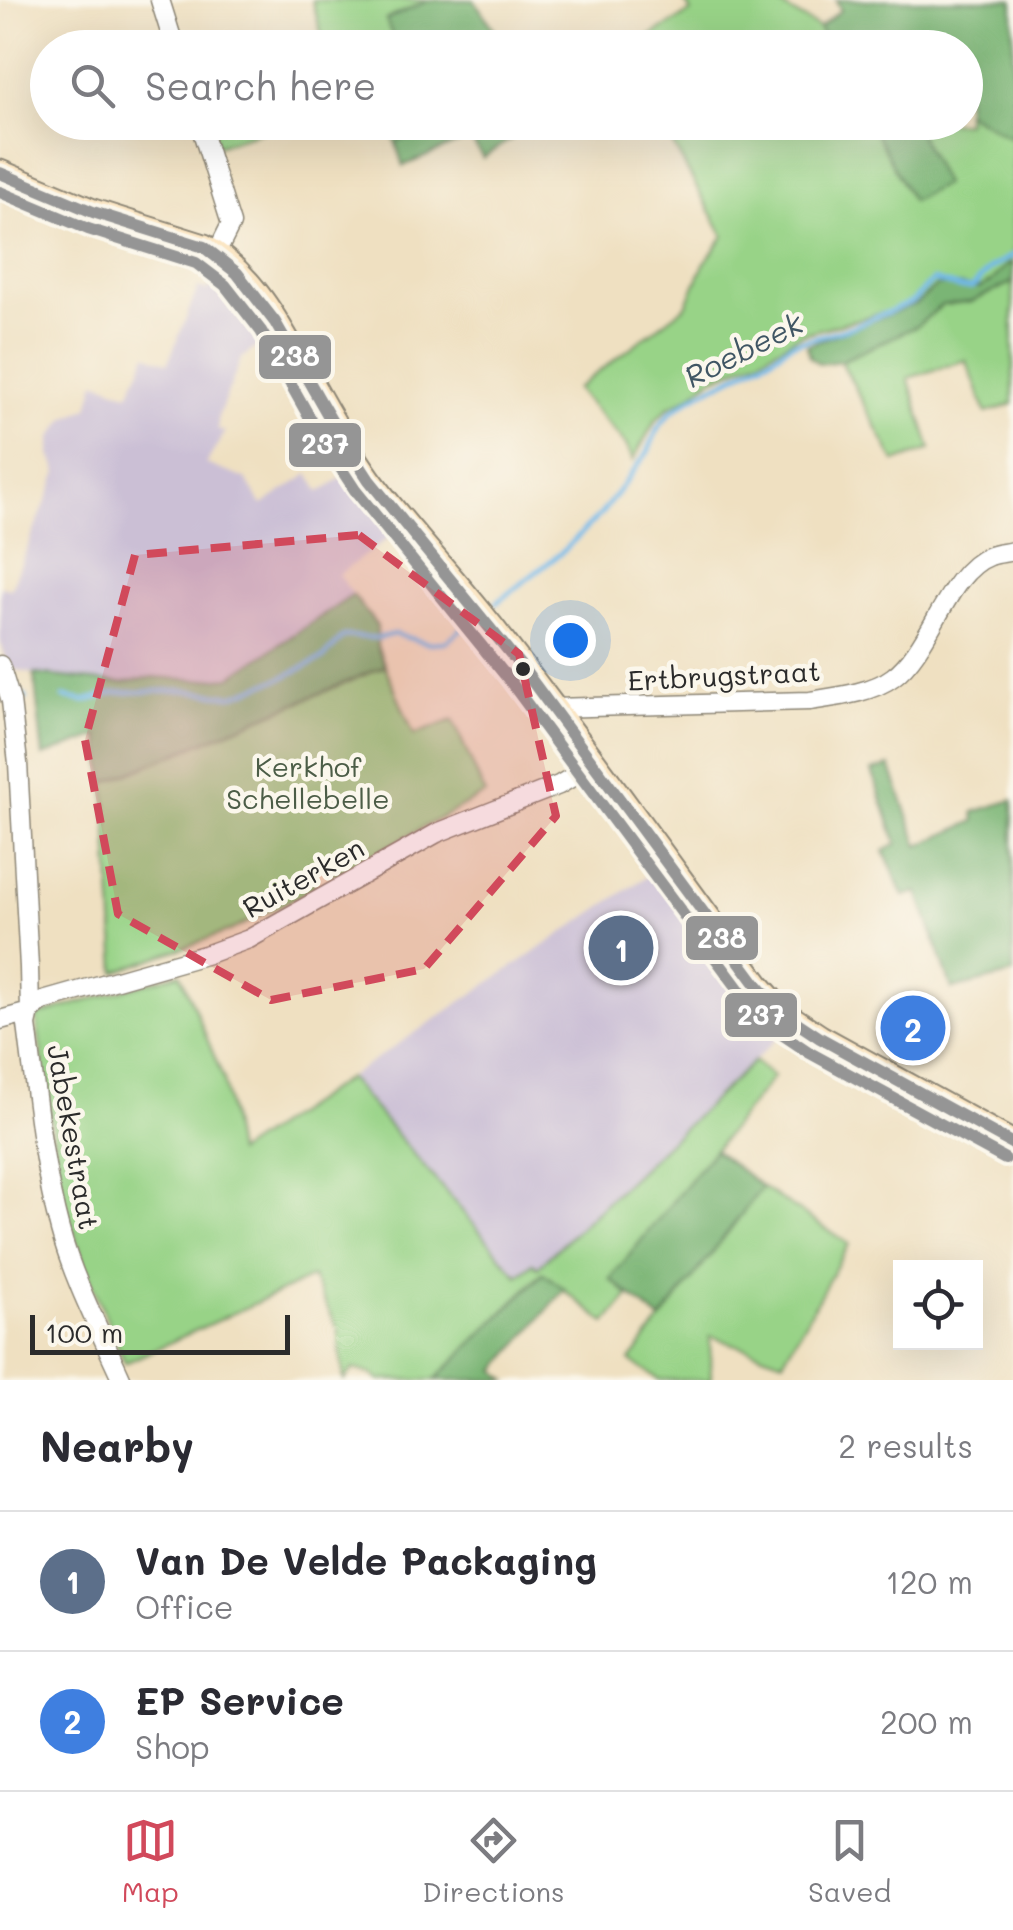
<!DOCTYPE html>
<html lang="en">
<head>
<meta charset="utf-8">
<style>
  :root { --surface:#fff; --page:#f2f2f3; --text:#2b2b33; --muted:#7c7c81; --line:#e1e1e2; --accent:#d1495b }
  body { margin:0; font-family:Mali,sans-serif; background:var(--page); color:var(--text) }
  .controls { position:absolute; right:30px; bottom:30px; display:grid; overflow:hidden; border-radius:0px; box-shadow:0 10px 40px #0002 }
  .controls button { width:90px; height:90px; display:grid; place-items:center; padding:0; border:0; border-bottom:2px solid var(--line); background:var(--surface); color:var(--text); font:50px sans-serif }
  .scale { position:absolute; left:30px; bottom:25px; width:260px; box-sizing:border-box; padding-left:10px; border:5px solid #2b2b2b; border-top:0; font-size:28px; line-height:35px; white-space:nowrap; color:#2b2b2b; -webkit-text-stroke:8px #fbf7ec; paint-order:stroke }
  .you { position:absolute; left:570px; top:640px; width:35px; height:35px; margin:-25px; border:8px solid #fff; border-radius:50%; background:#1a73e8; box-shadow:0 0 0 15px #1a73e833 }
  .badge { display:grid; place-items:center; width:65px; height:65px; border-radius:50%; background:var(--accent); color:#fff; font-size:32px; font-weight:700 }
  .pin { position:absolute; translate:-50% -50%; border:5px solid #fff; box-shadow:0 2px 10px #0006 }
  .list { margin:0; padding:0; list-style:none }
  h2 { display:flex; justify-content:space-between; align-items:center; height:130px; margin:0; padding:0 40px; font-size:42px }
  h2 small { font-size:32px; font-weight:400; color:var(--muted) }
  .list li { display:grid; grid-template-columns:65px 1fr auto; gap:30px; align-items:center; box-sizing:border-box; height:140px; padding:0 40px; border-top:2px solid var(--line) }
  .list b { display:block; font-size:38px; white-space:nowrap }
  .list p { margin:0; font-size:32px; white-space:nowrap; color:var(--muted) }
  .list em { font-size:32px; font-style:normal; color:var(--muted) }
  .icon { flex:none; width:55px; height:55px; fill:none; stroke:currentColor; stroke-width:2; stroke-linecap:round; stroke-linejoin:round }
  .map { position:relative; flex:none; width:1013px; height:1380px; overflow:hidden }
  .search { position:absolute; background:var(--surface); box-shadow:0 10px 40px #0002; left:30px; right:30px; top:30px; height:110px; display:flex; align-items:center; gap:25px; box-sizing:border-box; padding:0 35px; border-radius:55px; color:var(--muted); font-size:38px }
  .sheet { height:410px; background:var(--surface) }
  nav { display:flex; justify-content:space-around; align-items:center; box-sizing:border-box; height:140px; border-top:2px solid var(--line); background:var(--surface); font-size:28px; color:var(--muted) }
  nav a { display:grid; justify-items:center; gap:5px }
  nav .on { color:var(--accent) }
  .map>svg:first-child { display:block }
  .industrial { fill:#cbbfd5 }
  .green { fill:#98d387; stroke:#627f59; stroke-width:2.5 }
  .forest { fill:#7ab574; stroke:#527050; stroke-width:2.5 }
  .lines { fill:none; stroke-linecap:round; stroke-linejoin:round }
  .stream { stroke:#72b9e9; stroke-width:5 }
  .street-casing { stroke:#8d8676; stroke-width:21 }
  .secondary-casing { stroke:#8d8676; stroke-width:29 }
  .street { stroke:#fff; stroke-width:18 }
  .secondary { stroke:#fbe6c4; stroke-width:25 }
  .bus-1-casing { stroke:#fbf7ec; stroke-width:20 }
  .bus-2-casing { stroke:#fbf7ec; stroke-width:20 }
  .bus-1 { stroke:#959595; stroke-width:12 }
  .bus-2 { stroke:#959595; stroke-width:12 }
  .marked { fill:#d1495b; fill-opacity:0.2; stroke:#d1495b; stroke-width:8; stroke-dasharray:20 12; stroke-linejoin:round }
  .bus-dot { fill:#2b2b2b; stroke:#fbf7ec; stroke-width:4 }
  .labels { text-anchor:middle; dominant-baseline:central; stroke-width:9; stroke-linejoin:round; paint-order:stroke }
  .street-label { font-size:28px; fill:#2b2b2b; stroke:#fbf7ec }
  .park-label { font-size:28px; fill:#4c5d47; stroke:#fbf7ec }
  .water-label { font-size:30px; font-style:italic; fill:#405664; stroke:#fbf7ec }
  .line-badge { stroke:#fbf7ec; stroke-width:4 }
  .badge-label { font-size:28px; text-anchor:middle; font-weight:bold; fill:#fff }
</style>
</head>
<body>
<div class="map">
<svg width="1013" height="1380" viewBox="0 0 1013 1380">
  <rect width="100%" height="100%" fill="#fbf7ec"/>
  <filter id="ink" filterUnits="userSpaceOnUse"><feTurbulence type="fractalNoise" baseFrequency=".01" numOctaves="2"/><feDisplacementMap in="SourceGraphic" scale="20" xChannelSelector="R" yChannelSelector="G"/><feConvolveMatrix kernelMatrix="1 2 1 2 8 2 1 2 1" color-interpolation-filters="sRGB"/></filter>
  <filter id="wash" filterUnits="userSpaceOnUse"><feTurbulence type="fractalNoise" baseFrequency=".0048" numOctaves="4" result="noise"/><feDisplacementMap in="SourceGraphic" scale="40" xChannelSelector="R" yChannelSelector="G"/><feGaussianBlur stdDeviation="2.25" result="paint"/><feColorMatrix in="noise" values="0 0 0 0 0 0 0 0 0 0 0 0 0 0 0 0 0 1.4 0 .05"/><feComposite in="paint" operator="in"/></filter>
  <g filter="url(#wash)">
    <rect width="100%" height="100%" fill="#efe0c1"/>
    <!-- industrial -->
    <path class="industrial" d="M215 272 253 305 274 347 267 338 241 359 218 417V430L225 432 206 464 246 479 262 505 309 474 320 492 347 474 391 536 338 575 353 595 231 677 198 680 154 677 121 683 34 674 8 668 0 641V586L11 588 58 472 51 455V438L66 418 89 407 96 381 129 394 147 354 168 363 198 288 208 291Z
      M659 868 733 971 786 1030 538 1268 518 1277 348 1078Z"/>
    <!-- green -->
    <path class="green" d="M312 0H429L386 20 410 41 412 48 325 47Z
      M684 0H771L819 28 830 47 630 48 691 12Z
      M966 112 1013 139V263L1008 264 991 282 979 288 955 285 916 304 802 334 759 359 711 379 693 394 668 408 655 421 633 460 626 445 576 389 686 306 704 264 724 236 661 123H870L912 200 943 183 914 123 966 122Z
      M210 122H284V123L217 146Z
      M388 123H439L396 143Z
      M1013 282V404L986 413 966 360 908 378 931 449 895 462 841 361 917 326 942 305 971 302Z
      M385 666 414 735 453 720 485 794 334 876 327 858 307 866 315 887 232 930 116 972 105 783Z
      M180 973 224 1080 236 1153 348 1078 518 1276 533 1263 538 1267 754 1061 773 1077 611 1279 629 1296 606 1323 542 1273 435 1380H380L371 1374 353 1369 344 1380 337 1327 312 1277 125 1363 86 1269 61 1194 36 1016Z
      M762 1187 849 1244 783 1361 710 1336 711 1380H660L630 1361Z"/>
    <!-- forest -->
    <path class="forest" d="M429 0H474L501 39 488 47H412L409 42 396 45 386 20Z
      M836 0H1013V139L966 112V48L830 47 819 28 841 10Z
      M439 122H534V123L483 158 470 138 403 166 396 143Z
      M870 123H914L944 184 912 201Z
      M1013 263V282L971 302 942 305 917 326 841 361 819 364 810 357 807 345 916 304 937 285H955L979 288 991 282 1008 264Z
      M353 595 377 626V646L385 666 105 783 99 736 43 756 34 674 121 683 154 677 198 680 231 677Z
      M890 766 919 846 975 821 974 812 1013 800V974L952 989 918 892 904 896 884 851 897 844 872 771Z
      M714 1150 762 1187 661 1320 610 1279Z
      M543 1273 565 1289 496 1370 507 1380H435Z"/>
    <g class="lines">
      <!-- stream -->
      <path class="stream" d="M496 603 561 553 601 514 648 452 658 428 671 412 693 397 774 356 791 344 852 327 912 302 933 280 960 288H972L991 268 1013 255
        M15 689 26 698
        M64 697 84 701 115 693 181 690 232 696 282 678 323 658 344 636 378 638 394 634 427 643 446 642 466 625"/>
    </g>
  </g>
  <g filter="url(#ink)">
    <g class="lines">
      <defs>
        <path id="street" d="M160 0 175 48
          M199 122 231 224 216 254
          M0 665 11 701 18 763 29 967 30 1012 27 1025C36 1093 42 1164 60 1230 73 1279 101 1333 122 1380
          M553 708 810 701C835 697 872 693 893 677 932 648 947 572 990 556 997 553 1006 553 1013 551
          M0 1020 30 1012 43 1001 208 954 249 939 437 833 559 785 594 764"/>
        <path id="secondary" d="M0 173 93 212 204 247C254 276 280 328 306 376 326 411 345 447 369 480 407 531 451 576 490 626 582 743 668 865 757 985L781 1012 820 1038 1013 1144"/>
      </defs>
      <!-- street casing -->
      <use href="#street" class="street-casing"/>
      <!-- secondary casing -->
      <use href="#secondary" class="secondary-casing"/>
      <!-- street -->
      <use href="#street" class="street"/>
      <!-- secondary -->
      <use href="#secondary" class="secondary"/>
      <defs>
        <path id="bus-1" d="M0 173 93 212 204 247 237 273 275 322 336 429 369 480 524 670 757 985 781 1012 820 1038 1013 1144"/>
        <path id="bus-2" d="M0 192 88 229 196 263 225 285 261 331 321 438 355 490 510 681 743 995 770 1026 810 1053 1005 1159"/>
      </defs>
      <!-- bus-1 casing -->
      <use href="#bus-1" class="bus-1-casing"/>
      <!-- bus-2 casing -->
      <use href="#bus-2" class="bus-2-casing"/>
      <!-- bus-1 -->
      <use href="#bus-1" class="bus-1"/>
      <!-- bus-2 -->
      <use href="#bus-2" class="bus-2"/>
    </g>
  </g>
  <!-- marked area -->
  <path class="marked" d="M359 535 519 654 556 816 424 969 271 1000 118 914 85 740 135 555Z"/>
  <!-- markers -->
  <circle class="bus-dot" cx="523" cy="669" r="9"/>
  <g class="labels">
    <!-- street labels -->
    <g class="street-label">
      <text transform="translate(724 675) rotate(-3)">Ertbrugstraat</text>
      <text transform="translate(303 877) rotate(-29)">Ruiterken</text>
      <text transform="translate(74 1137) rotate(80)">Jabekestraat</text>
    </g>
    <!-- park labels -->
    <g class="park-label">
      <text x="308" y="766">Kerkhof<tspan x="308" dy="32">Schellebelle</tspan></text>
    </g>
    <!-- water labels -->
    <g class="water-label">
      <text transform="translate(743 349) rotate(-27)">Roebeek</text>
    </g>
  </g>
  <g class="line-badge">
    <rect x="257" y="333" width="76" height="48" rx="10" fill="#959595"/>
    <rect x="287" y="421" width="76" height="48" rx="10" fill="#959595"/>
    <rect x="684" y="914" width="76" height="48" rx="10" fill="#959595"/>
    <rect x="723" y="991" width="76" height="48" rx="10" fill="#959595"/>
  </g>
  <g class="badge-label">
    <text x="295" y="366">238</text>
    <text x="325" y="454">237</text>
    <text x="722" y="948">238</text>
    <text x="761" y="1025">237</text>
  </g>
</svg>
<div class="controls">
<button><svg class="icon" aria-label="locate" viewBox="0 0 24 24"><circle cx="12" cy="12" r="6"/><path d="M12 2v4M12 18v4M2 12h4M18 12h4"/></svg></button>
</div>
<div class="scale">100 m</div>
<div class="you"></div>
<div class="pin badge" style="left:621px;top:948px;background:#5c6f8a">1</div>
<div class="pin badge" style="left:913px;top:1028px;background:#3f7fe0">2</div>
<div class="search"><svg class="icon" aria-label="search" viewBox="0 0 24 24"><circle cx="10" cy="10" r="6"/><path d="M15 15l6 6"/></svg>Search here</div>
</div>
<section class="sheet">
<h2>Nearby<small>2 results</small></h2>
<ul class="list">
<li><span class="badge" style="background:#5c6f8a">1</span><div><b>Van De Velde Packaging</b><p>Office</p></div><em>120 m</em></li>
<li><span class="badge" style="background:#3f7fe0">2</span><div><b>EP Service</b><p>Shop</p></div><em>200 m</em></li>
</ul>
</section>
<nav>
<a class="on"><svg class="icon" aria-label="map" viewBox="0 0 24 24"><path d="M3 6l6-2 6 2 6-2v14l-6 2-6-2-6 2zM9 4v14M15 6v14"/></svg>Map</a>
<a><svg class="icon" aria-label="directions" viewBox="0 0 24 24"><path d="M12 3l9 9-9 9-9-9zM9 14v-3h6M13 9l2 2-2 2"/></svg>Directions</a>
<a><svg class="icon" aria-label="saved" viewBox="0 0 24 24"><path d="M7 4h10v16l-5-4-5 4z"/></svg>Saved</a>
</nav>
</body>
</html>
